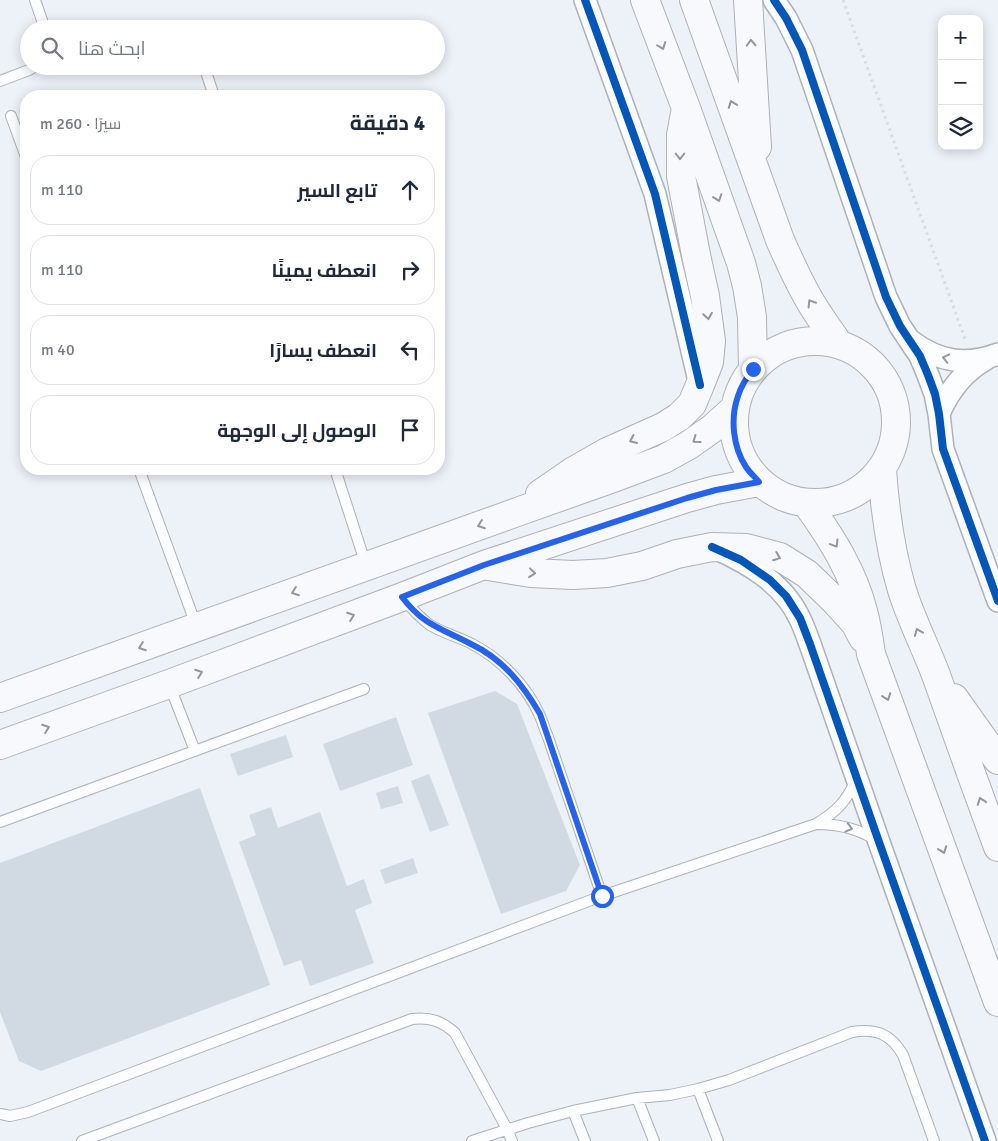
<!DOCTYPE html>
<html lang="ar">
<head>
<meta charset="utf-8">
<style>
  :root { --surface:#fff; --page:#f6f6f7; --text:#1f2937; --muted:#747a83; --line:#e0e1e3 }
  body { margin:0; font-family:Signika,Cairo,sans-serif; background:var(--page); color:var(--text); direction:rtl }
  .controls { position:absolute; right:15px; top:15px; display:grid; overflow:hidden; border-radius:10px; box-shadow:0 2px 12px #0003 }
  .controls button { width:45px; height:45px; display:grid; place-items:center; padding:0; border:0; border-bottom:1px solid var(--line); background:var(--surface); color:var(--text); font:25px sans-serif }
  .stop { position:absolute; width:15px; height:15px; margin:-11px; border:4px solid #2563eb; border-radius:50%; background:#fff }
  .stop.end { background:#2563eb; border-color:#fff; box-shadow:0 1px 5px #0008 }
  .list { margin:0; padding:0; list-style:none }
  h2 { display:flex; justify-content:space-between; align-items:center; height:65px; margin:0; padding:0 20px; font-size:21px }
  h2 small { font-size:16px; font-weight:400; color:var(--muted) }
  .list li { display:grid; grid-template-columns:32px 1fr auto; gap:15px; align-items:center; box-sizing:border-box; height:70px; margin:0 10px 10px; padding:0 10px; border:1px solid var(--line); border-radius:20px }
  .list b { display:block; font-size:19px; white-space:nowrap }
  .list em { font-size:16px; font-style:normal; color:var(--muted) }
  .icon { flex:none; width:28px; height:28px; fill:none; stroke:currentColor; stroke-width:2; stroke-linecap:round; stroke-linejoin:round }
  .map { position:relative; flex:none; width:998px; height:1141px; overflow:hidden; direction:ltr }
  .search { position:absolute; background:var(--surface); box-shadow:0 2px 12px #0003; left:20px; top:20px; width:425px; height:55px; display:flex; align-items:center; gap:12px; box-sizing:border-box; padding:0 18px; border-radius:28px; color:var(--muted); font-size:19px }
  .panel { position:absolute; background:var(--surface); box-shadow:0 2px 12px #0003; left:20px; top:90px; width:425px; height:385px; border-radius:20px; direction:rtl }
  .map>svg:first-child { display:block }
  .building { fill:#d1dae3 }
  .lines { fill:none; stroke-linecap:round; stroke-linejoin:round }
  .lane-casing { stroke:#adb1b8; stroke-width:12 }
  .street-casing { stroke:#adb1b8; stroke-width:24 }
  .secondary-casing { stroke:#adb1b8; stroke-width:30 }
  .path { stroke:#d9dbde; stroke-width:3; stroke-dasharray:2.5 4; stroke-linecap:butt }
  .lane { stroke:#fcfdfe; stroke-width:10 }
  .street { stroke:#fcfdfe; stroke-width:21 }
  .secondary { stroke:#f8f9fc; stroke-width:28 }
  .cycleway-casing { stroke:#fcfcfc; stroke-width:11 }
  .cycleway { stroke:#0057b8; stroke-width:8 }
  .oneway { stroke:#94969c }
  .oneway2 { stroke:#96999d }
  .route { stroke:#2563eb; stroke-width:6 }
</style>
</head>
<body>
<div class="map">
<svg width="998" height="1141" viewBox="0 0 998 1141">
  <rect width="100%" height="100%" fill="#edf1f8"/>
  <!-- building -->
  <path class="building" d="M495 691 517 704 580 865 566 891 501 914 428 713Z
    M396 717 413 765 340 791 323 744Z
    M286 735 293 757 238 776 230 754Z
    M429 774 449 825 430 832 411 781Z
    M398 786 403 803 381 809 376 793Z
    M200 788 270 985 41 1071 19 1061 0 1012V863Z
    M271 807 278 828 320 812 347 886 364 879 372 903 355 910 374 963 310 986 301 960 284 966 239 842 256 835 249 815Z
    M413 858 418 873 385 884 380 870Z"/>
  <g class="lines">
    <defs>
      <path id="lane" d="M35 0 45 29
        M205 69 214 96
        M0 81 29 70 36 66
        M11 116 26 157
        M139 469 196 625
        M335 469 366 565
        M403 598C411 608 419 617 430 625 443 633 459 637 472 644 501 659 527 686 540 716 543 723 545 730 548 737L602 896
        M169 684 195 751
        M0 822 364 689
        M817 824C839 824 857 828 876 840
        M698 1089 718 1141
        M637 1098 654 1141
        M573 1111 585 1141
        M0 1114 10 1116 28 1112 602 896 816 824C836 812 846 802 856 780
        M82 1141 412 1019C430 1017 442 1021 455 1033L507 1129 512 1141
        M472 1141 528 1123 573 1111 637 1098 670 1095 698 1089 729 1080 852 1032C876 1028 891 1034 903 1055L934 1141"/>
      <path id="street" d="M585 0 655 194 700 385
        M774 0 786 18 802 50 886 297 900 326 920 356 928 375 935 394 939 414 943 449 998 601
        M911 341C939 362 966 366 998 354
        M939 414C949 390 963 372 986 359
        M717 549C750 564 784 584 800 619 804 627 807 636 810 644L879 842 985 1141"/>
      <path id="secondary" d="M645 0 686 108 741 263 747 286 752 317 753 369
        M694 0 780 240C788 258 796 276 806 294 815 311 827 327 838 343
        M748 0 757 147
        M734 422a81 81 0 1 1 162 0a81 81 0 1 1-162 0Z
        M882 470C885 511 890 550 902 590 911 619 925 646 936 675 956 732 977 790 998 847
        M540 494 572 472 607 452 663 427 679 417 692 404 700 385 709 362 711 341 705 296 696 255 681 176V135L686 108
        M807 504C831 537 853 572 863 611 867 625 869 640 871 654L998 1002
        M488 566 531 573 573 575 607 573 642 566 677 554 712 547 746 548 780 557 807 574 835 601 855 623 863 638
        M0 698 520 511 613 478 664 459 689 445 713 428 734 409
        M954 698 998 760
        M0 745 169 684 402 597 484 565 687 498 716 490 759 482"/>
    </defs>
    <!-- lane casing -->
    <use href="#lane" class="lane-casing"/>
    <!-- street casing -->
    <use href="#street" class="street-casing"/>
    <!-- secondary casing -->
    <use href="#secondary" class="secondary-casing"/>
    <!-- path -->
    <path class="path" d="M843 0 965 339"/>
    <!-- lane -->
    <use href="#lane" class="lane"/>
    <!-- street -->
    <use href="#street" class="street"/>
    <!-- secondary -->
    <use href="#secondary" class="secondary"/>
    <defs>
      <path id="cycleway" d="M585 0 655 194 700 385
        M774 0 786 18 802 50 886 297 900 326 920 356 928 375 935 394 939 414 943 449 998 601
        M712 547 741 560 770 580 786 596 800 618 810 644 879 842 985 1141"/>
    </defs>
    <!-- cycleway casing -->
    <use href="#cycleway" class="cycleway-casing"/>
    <!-- cycleway -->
    <use href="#cycleway" class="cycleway"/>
  </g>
  <!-- one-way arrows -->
  <defs><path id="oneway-chevron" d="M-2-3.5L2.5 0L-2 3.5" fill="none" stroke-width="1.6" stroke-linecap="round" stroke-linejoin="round" transform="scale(1.25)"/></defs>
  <g class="oneway">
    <use href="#oneway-chevron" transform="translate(751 43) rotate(-93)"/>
    <use href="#oneway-chevron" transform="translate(662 46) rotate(69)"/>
    <use href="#oneway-chevron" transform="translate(732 104) rotate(-110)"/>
    <use href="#oneway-chevron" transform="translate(680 156) rotate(90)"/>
    <use href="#oneway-chevron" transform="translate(718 198) rotate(71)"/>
    <use href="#oneway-chevron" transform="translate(811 303) rotate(-122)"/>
    <use href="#oneway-chevron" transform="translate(708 316) rotate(81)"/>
    <use href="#oneway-chevron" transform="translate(633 440) rotate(156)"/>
    <use href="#oneway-chevron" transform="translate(696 440) rotate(144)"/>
    <use href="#oneway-chevron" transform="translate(481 525) rotate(160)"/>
    <use href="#oneway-chevron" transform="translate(835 544) rotate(59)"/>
    <use href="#oneway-chevron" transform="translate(777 557) rotate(21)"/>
    <use href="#oneway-chevron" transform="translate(532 573) rotate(6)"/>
    <use href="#oneway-chevron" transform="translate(295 592) rotate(160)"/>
    <use href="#oneway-chevron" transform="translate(351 616) rotate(-20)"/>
    <use href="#oneway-chevron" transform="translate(918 632) rotate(-112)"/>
    <use href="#oneway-chevron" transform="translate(142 647) rotate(160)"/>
    <use href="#oneway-chevron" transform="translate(199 673) rotate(-20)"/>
    <use href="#oneway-chevron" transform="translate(887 697) rotate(70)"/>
    <use href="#oneway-chevron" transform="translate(46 728) rotate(-20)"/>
    <use href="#oneway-chevron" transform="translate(981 801) rotate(-110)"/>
    <use href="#oneway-chevron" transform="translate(943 850) rotate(70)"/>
  </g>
  <g class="oneway2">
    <use href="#oneway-chevron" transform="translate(946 358) rotate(-167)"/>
    <use href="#oneway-chevron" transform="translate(849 828) rotate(15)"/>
  </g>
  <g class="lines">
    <!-- route -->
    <path class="route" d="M602 896 540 714C523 685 503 659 471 644 441 628 424 626 402 597L484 565 687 498 716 490 759 482C755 477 750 473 746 467 733 447 730 419 738 396 741 386 747 377 753 369"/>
  </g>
</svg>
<div class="controls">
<button>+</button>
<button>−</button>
<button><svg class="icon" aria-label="layers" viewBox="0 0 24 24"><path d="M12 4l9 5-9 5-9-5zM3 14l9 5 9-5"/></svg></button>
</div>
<div class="stop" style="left:602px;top:896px"></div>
<div class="stop end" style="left:753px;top:369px"></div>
<div class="search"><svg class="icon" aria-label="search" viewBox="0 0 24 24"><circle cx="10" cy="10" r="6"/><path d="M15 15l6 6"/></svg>ابحث هنا</div>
<section class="panel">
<h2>4 دقيقة<small>سيرًا · 260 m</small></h2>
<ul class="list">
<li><svg class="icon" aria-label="ahead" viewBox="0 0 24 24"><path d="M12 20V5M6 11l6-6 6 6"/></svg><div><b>تابع السير</b></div><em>110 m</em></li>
<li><svg class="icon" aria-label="right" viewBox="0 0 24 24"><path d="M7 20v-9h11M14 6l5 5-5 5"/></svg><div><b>انعطف يمينًا</b></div><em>110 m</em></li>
<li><svg class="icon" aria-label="left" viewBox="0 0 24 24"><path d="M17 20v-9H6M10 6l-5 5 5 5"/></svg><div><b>انعطف يسارًا</b></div><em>40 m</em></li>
<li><svg class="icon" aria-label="arrive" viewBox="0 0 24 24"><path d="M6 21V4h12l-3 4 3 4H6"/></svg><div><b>الوصول إلى الوجهة</b></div></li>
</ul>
</section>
</div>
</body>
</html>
